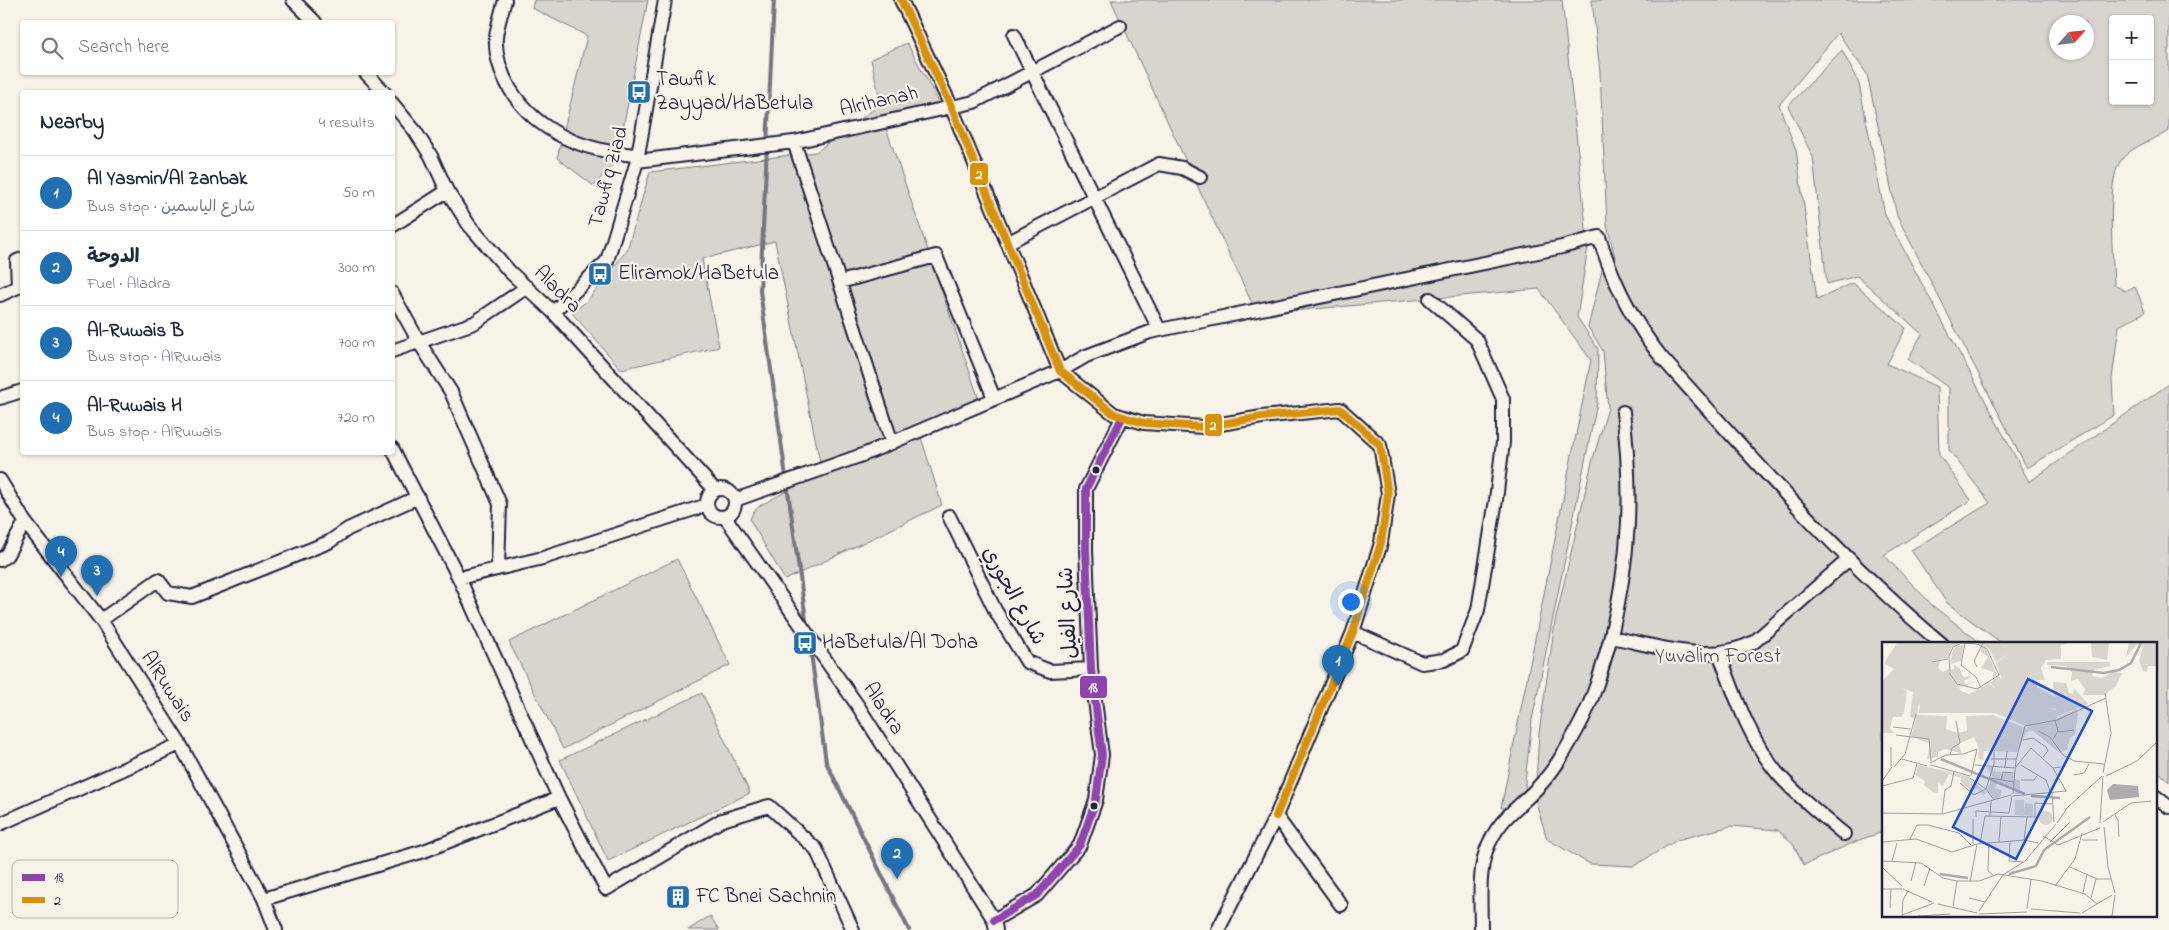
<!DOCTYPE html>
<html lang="en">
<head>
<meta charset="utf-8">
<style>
  :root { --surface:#fff; --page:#f2f2f3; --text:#1f2937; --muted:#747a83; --line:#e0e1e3; --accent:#1f6fb2 }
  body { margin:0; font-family:"Indie Flower","Playpen Sans Arabic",sans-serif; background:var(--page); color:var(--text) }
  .controls { position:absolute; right:15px; top:15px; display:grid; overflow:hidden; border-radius:5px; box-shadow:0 1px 4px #0004 }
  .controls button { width:45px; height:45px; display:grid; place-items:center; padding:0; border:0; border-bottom:1px solid var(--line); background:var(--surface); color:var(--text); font:25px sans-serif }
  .compass { position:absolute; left:2049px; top:15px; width:45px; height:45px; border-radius:50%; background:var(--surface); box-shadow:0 1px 4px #0004; rotate:63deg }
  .you { position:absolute; left:1350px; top:601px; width:18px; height:18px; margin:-12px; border:4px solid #fff; border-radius:50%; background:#1a73e8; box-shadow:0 0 0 8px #1a73e833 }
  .badge { display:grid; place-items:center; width:32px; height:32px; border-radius:50%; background:var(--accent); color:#fff; font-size:16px; font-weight:700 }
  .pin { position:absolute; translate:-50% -41px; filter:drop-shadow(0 1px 2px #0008) }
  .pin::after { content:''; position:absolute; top:26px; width:18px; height:15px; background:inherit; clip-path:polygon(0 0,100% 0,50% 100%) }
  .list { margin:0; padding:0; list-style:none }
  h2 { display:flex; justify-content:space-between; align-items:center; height:65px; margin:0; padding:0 20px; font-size:21px }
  h2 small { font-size:16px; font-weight:400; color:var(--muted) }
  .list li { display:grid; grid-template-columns:32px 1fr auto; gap:15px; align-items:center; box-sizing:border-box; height:75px; padding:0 20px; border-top:1px solid var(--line) }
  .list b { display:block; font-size:19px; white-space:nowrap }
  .list p { margin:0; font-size:16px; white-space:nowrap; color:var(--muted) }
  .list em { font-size:16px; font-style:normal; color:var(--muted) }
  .icon { flex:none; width:28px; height:28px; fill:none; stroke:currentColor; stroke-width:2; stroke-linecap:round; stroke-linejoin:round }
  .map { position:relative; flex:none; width:2169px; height:930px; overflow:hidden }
  .search { position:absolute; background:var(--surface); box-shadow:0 1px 4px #0004; left:20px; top:20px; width:375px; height:55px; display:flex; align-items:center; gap:12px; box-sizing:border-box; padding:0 18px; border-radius:5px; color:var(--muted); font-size:19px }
  .panel { position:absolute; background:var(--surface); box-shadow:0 1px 4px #0004; left:20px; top:90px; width:375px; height:365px; border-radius:5px }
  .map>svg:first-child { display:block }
  .green { fill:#d8d5cf; stroke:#7d7c85; fill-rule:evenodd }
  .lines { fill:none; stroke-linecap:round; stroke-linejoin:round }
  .stream { stroke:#76747f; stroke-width:4 }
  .street-casing { stroke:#22223b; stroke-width:16 }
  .street { stroke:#f7f3e8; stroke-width:12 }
  .bus-1-casing { stroke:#f7f3e8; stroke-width:11 }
  .bus-2-casing { stroke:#f7f3e8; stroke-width:11 }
  .bus-1 { stroke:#8e44ad; stroke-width:8 }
  .bus-2 { stroke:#d79209; stroke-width:8 }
  .bus-dot { fill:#22223b; stroke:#f7f3e8; stroke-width:2 }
  .labels { text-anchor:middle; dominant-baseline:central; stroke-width:4.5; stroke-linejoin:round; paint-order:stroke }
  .poi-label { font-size:21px; fill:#22223b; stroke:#f7f3e8; text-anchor:start }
  .street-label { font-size:21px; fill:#22223b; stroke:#f7f3e8 }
  .park-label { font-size:21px; fill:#504f60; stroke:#f7f3e8 }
  .inset-river { fill:none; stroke:#aeabad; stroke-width:2.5 }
  .inset-road { fill:none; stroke:#a29fa3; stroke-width:1 }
  .view { fill:#1d4ed8; fill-opacity:0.15; stroke:#1d4ed8; stroke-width:2.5 }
  .inset-edge { fill:none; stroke:#22223b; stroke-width:2.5 }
  .key { fill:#f7f3e8; stroke:#b7b4b4; stroke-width:1 }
  .key-label { font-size:14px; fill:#22223b }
  .line-badge { stroke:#f7f3e8; stroke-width:2 }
  .badge-label { font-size:14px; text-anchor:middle; font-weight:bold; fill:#fff }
</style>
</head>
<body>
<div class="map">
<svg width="2169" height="930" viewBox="0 0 2169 930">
  <rect width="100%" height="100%" fill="#f7f3e8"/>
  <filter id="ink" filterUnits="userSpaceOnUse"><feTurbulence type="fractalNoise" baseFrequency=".02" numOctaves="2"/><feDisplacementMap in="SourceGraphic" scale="10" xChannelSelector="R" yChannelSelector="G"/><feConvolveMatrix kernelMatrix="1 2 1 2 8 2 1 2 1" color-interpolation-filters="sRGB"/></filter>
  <g filter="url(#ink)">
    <!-- green -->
    <path class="green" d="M534 0H648L617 159 594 186 557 158 587 36 532 8Z
      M1111 0H1562L1588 247 1577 317 1598 349 1597 403 1532 720 1525 781 1526 809 1501 808 1591 360 1539 289 1257 314Z
      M1592 0H2169V131C2154 140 2130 146 2120 162 2106 184 2113 256 2114 285L2125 291 2135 286 2145 312 2119 326 2112 379 2114 415 2027 468 1897 216 1867 74 1838 33 1779 105 1796 150 1817 300 1853 283 1906 328 1887 364 1937 387 1939 455 1971 500 1884 555 1933 606 1982 644H1883V832L1859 840 1804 865 1793 844 1778 830 1731 826 1677 840 1634 866 1590 864 1547 839 1535 799 1539 733 1555 622 1592 462 1608 408 1603 351 1588 327 1604 262 1615 257 1607 225 1600 72ZM2113 19H2150V101H2113ZM2056 22H2086V52H2056Z
      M907 43 941 106 885 125 983 411 920 434 942 505 785 580 750 520 753 512 761 505 822 472 775 241 702 259 719 347 621 369 572 313 588 300 627 250 650 172 816 152 881 104 871 59Z
      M1842 50 1859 84 1885 215 2029 482 2169 384V782L2155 768V644H2003L1947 603 1911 550 1990 503 1949 450V388L1908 359 1922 334 1857 276 1827 284 1813 157 1788 106Z
      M677 559 730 665 563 749 509 642Z
      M702 693 750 793 608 861 560 760Z
      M710 916 719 930H688Z"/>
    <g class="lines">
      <!-- stream -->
      <path class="stream" d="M774 0 760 291 807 627
        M810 646 826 762 909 930"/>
      <defs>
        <path id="street" d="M293 0 315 22
          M505 0C502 12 497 25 496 38 495 56 501 73 510 89 538 134 587 152 638 155
          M901 0 951 106 1060 371 1114 414 1144 423 1203 427 1262 417 1340 409 1380 445 1388 494 1381 543 1353 632 1276 816
          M1014 35 1159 329
          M365 72 384 92
          M392 103 415 131 431 156 447 191 469 225 510 272 553 312 715 490
          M794 142 892 443
          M637 161 794 142 974 102 1120 26
          M392 226 447 191
          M1007 243 1159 164 1182 168 1200 177
          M840 282 936 256 994 398
          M392 293 419 342 451 392 500 504 498 568
          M0 295 18 287 17 261 22 259
          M553 312 607 261 637 161 665 0
          M392 351 474 323 527 287
          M0 398 22 391
          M392 448 459 578 559 798 606 889 722 820 769 806 816 849 853 930
          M0 480 25 522 101 620 180 744 264 899 276 930
          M707 503a14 14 0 1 1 28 0a14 14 0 1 1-28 0Z
          M735 500 865 454 1060 371 1086 356 1150 332 1562 247 1599 237C1613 282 1632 321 1662 358 1751 457 1839 558 1942 644
          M949 516 995 610 1027 662 1050 671 1091 669
          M725 517 858 706 994 920 996 930
          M0 560 7 555 25 522
          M459 578 543 558 707 505
          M101 620 158 580 168 593 192 597 329 542 348 529 418 497
          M1353 632 1422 663 1444 660 1462 651 1478 610 1496 500 1503 442V399L1477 340 1430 299
          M1611 637C1657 646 1709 665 1754 642L1849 559
          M1719 653C1735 695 1749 739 1778 774 1798 796 1821 815 1844 834
          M2155 796 2169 807
          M0 824 180 744
          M264 899 424 851 559 798
          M994 920 1037 895 1080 845 1096 800 1102 755 1091 669 1086 550V489L1122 418
          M1218 930 1276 816 1341 905
          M1481 930C1481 905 1478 875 1486 851 1498 818 1518 809 1540 785 1556 768 1567 748 1578 728 1593 701 1602 669 1610 640 1630 559 1633 494 1623 412"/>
      </defs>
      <!-- street casing -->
      <use href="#street" class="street-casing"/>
      <!-- street -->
      <use href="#street" class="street"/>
      <defs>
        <path id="bus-1" d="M994 920 1037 895 1080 845 1096 800 1102 755 1091 669 1086 550V489L1122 418"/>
        <path id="bus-2" d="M901 0 951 106 1060 371 1114 414 1144 423 1203 427 1262 417 1340 409 1380 445 1388 494 1381 543 1353 632 1276 816"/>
      </defs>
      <!-- bus-1 casing -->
      <use href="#bus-1" class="bus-1-casing"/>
      <!-- bus-2 casing -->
      <use href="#bus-2" class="bus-2-casing"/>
      <!-- bus-1 -->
      <use href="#bus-1" class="bus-1"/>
      <!-- bus-2 -->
      <use href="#bus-2" class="bus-2"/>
    </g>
  </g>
  <!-- icons -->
  <defs>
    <symbol id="bus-square" viewBox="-11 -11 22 22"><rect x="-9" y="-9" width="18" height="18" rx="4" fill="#1f6fb2" stroke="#f7f3e8"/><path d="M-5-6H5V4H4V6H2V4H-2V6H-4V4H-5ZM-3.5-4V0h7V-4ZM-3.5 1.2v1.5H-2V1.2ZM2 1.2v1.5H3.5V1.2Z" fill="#fff"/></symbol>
    <symbol id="building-square" viewBox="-11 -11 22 22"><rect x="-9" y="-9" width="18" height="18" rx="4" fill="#1f6fb2" stroke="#f7f3e8"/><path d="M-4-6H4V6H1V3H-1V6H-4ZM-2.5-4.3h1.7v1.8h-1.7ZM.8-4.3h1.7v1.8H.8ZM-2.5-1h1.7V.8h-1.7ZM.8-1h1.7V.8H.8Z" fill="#fff"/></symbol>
  </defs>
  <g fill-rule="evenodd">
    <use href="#bus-square" x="625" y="78" width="28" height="28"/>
    <use href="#bus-square" x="586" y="260" width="28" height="28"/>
    <use href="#bus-square" x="791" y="629" width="28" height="28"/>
    <use href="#building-square" x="664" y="883" width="28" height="28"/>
  </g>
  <!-- markers -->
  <g class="bus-dot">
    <circle cx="1096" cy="470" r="4.5"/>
    <circle cx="1094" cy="806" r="4.5"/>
  </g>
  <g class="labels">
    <!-- poi labels -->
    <g class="poi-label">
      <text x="656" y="80">Tawfik<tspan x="656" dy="24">Zayyad/HaBetula</tspan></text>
      <text x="618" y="274">Eliramok/HaBetula</text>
      <text x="822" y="643">HaBetula/Al Doha</text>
      <text x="696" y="897">FC Bnei Sachnin</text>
    </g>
    <!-- street labels -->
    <g class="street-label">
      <text transform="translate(879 102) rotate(-13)">Alrihanah</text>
      <text transform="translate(609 177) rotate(-75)">Tawfiq Ziad</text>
      <text transform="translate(557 290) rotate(45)">Aladra</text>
      <text transform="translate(1013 596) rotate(61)">شارع الجوري</text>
      <text transform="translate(1069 613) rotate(-93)">شارع الفيل</text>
      <text transform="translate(167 687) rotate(57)">AlRuwais</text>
      <text transform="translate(883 709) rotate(57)">Aladra</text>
    </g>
    <!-- park labels -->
    <g class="park-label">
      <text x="1718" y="657">Yuvalim Forest</text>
    </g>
  </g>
  <!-- overview -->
  <g transform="translate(1882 642)">
    <rect width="275" height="275" fill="#f7f3e8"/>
    <path d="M15 1H77L69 6 66 16 59 17 56 26 61 30 66 27 79 49 87 52 107 42 114 47 108 41 116 34 120 37 114 21 127 11 114 20 107 7 95 1H187L179 3V17L164 18 159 26 163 38H155V45L173 55 171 40 184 41 187 51 191 52 192 46 206 62 175 74 174 67 165 66 174 68 175 76 195 67 196 71 193 92 188 96 185 107 178 111 151 89 144 90 136 110 102 109 101 118 96 116 97 107 92 95 77 102 79 111 63 107 56 110V115L45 117 48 102 29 94 34 77 28 75 31 50 18 46 25 49 22 71 19 75H11L8 87 13 91H0V39L12 27 3 22 4 18ZM37 61 38 64 36 71H112L142 83 148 88 111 73 84 74 85 89 75 91 64 87 65 74 35 73ZM209 1H227L225 18 210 15ZM247 1H275V24H266L265 30 261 29 257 19 261 5 255 2 244 15ZM82 2 79 19 68 22 71 7ZM99 4 104 7 115 33 110 36 112 30 99 26 106 15 99 10ZM165 20H228V24L212 28 210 34 220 36 231 30 240 31 234 44 222 53H201L203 47 196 37 189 39 190 30 184 24 165 23ZM72 23 78 27 81 35 91 34 82 39 83 42 95 39 80 45 72 38 68 28 72 27ZM36 123 86 134 104 151 101 153 94 146 90 149 79 141V136L67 132 61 144 56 141V151L51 150 42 143 43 139 33 133ZM105 125H111V129L133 132V137L138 138V152H133L132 145 115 141 113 146 120 148 118 156 112 157 105 147 110 135ZM133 158H142V170L143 161 151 162V174L133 173ZM157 176a7 7 0 1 1 14 0a7 7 0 1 1-14 0Z" fill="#d8d5cf" fill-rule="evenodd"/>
    <path d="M231 142 256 144 257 155 228 158 225 148Z" fill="#aeabad"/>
    <path class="inset-river" d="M169 25 222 31 237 28 249 21 259 1M59 117 143 152M149 154 178 156M58 232 86 236M127 232 154 224 162 208 208 175"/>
    <path class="inset-road" d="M80 1 95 2 105 7 117 33 95 47 75 42 68 32 67 14 71 5ZM83 1 79 23 94 35 99 46M50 20 66 17M95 25 92 19 101 1M11 85 28 87M156 89 168 95 181 113 192 119 222 122M175 90 192 88M14 93 47 97 49 119M171 97 176 89 173 78M141 98 151 96 164 105 166 109 161 115M68 113 70 106 78 101 74 79M20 117 45 124M109 117H134M48 121 64 113 81 112 95 107 89 134M49 123 88 134M93 123 133 126 149 106 171 126M139 123 164 138 168 149M9 124V105M12 125 23 112 34 72M123 125 125 109M221 131 229 91 223 51M192 133 202 131 207 122M224 134 255 119 275 100M88 136 104 147 112 158M108 136 132 140M119 138 121 130 133 131M139 138H152L155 134M0 139 10 125M78 141 92 153 104 147M0 144 31 136 35 122M104 147 112 122V110M170 150 172 180M131 152 134 118 143 84 175 78 224 56M131 154 184 149 171 126 179 125M0 171 61 172 129 153M127 171 130 154M60 172 63 148 69 144 72 129M233 173 236 178 237 195M108 174 109 159M94 175V169L127 171M91 177V202M221 180 249 161 269 159M175 181 185 166 220 134M218 181 221 134M222 185 226 225 233 251M161 194 176 203 218 186M28 197 35 183H46L77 191 89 203M142 198 145 175M200 198H216M128 199 127 219 141 220M0 200 34 197 70 210 95 202 142 198 156 201M117 200 119 174M168 200 188 180M98 202 103 174 153 175V161L170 162M107 202 106 229 111 233M0 219 39 221 61 236 75 239H97L116 232 160 239 203 252 215 262M10 219 15 201M0 225 20 244M188 225 215 237H229M29 239 34 220M88 240 95 202M42 244 48 226M173 244 193 217 200 191M0 247H20M21 247 50 260M201 251 205 232M87 256 103 260M209 256 214 237M56 262 95 271M71 264 75 239M8 266 9 247M145 267 149 237M149 267 198 271M97 269 121 233 143 219 174 182M200 271 230 253M97 272 145 270M20 273 52 261M20 274 21 258 26 249M36 274 68 272M230 274 233 253"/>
    <path class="view" d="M146 37 210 69 134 217 71 185Z"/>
    <rect width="275" height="275" class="inset-edge"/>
  </g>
  <!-- legend -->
  <rect x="12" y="860" width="166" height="58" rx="8" class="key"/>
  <rect x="22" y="874" width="23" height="7" fill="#8e44ad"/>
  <rect x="22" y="897" width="23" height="6" fill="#d79209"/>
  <g class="key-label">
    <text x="54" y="882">18</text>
    <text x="54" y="905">2</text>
  </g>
  <g class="line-badge">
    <rect x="969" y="162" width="20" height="24" rx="5" fill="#d79209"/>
    <rect x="1204" y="413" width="19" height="24" rx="5" fill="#d79209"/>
    <rect x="1079" y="675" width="29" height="24" rx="5" fill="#8e44ad"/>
  </g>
  <g class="badge-label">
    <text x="979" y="179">2</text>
    <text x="1213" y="430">2</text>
    <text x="1093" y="692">18</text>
  </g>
</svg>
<div class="controls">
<button>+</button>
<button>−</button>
</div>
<svg class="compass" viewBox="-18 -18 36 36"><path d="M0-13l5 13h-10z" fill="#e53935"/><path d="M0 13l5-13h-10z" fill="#747a83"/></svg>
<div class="you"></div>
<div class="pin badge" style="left:1338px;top:686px">1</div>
<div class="pin badge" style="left:897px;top:879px">2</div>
<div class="pin badge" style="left:97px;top:596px">3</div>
<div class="pin badge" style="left:61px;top:577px">4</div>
<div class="search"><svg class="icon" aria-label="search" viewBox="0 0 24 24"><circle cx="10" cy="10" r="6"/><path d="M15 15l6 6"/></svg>Search here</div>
<section class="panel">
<h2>Nearby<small>4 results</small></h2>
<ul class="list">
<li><span class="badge">1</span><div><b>Al Yasmin/Al Zanbak</b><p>Bus stop · شارع الياسمين</p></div><em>50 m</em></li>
<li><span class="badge">2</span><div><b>الدوحة</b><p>Fuel · Aladra</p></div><em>300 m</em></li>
<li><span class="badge">3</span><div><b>Al-Ruwais B</b><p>Bus stop · AlRuwais</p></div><em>700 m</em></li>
<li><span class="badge">4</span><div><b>Al-Ruwais H</b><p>Bus stop · AlRuwais</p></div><em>720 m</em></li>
</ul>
</section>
</div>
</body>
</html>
